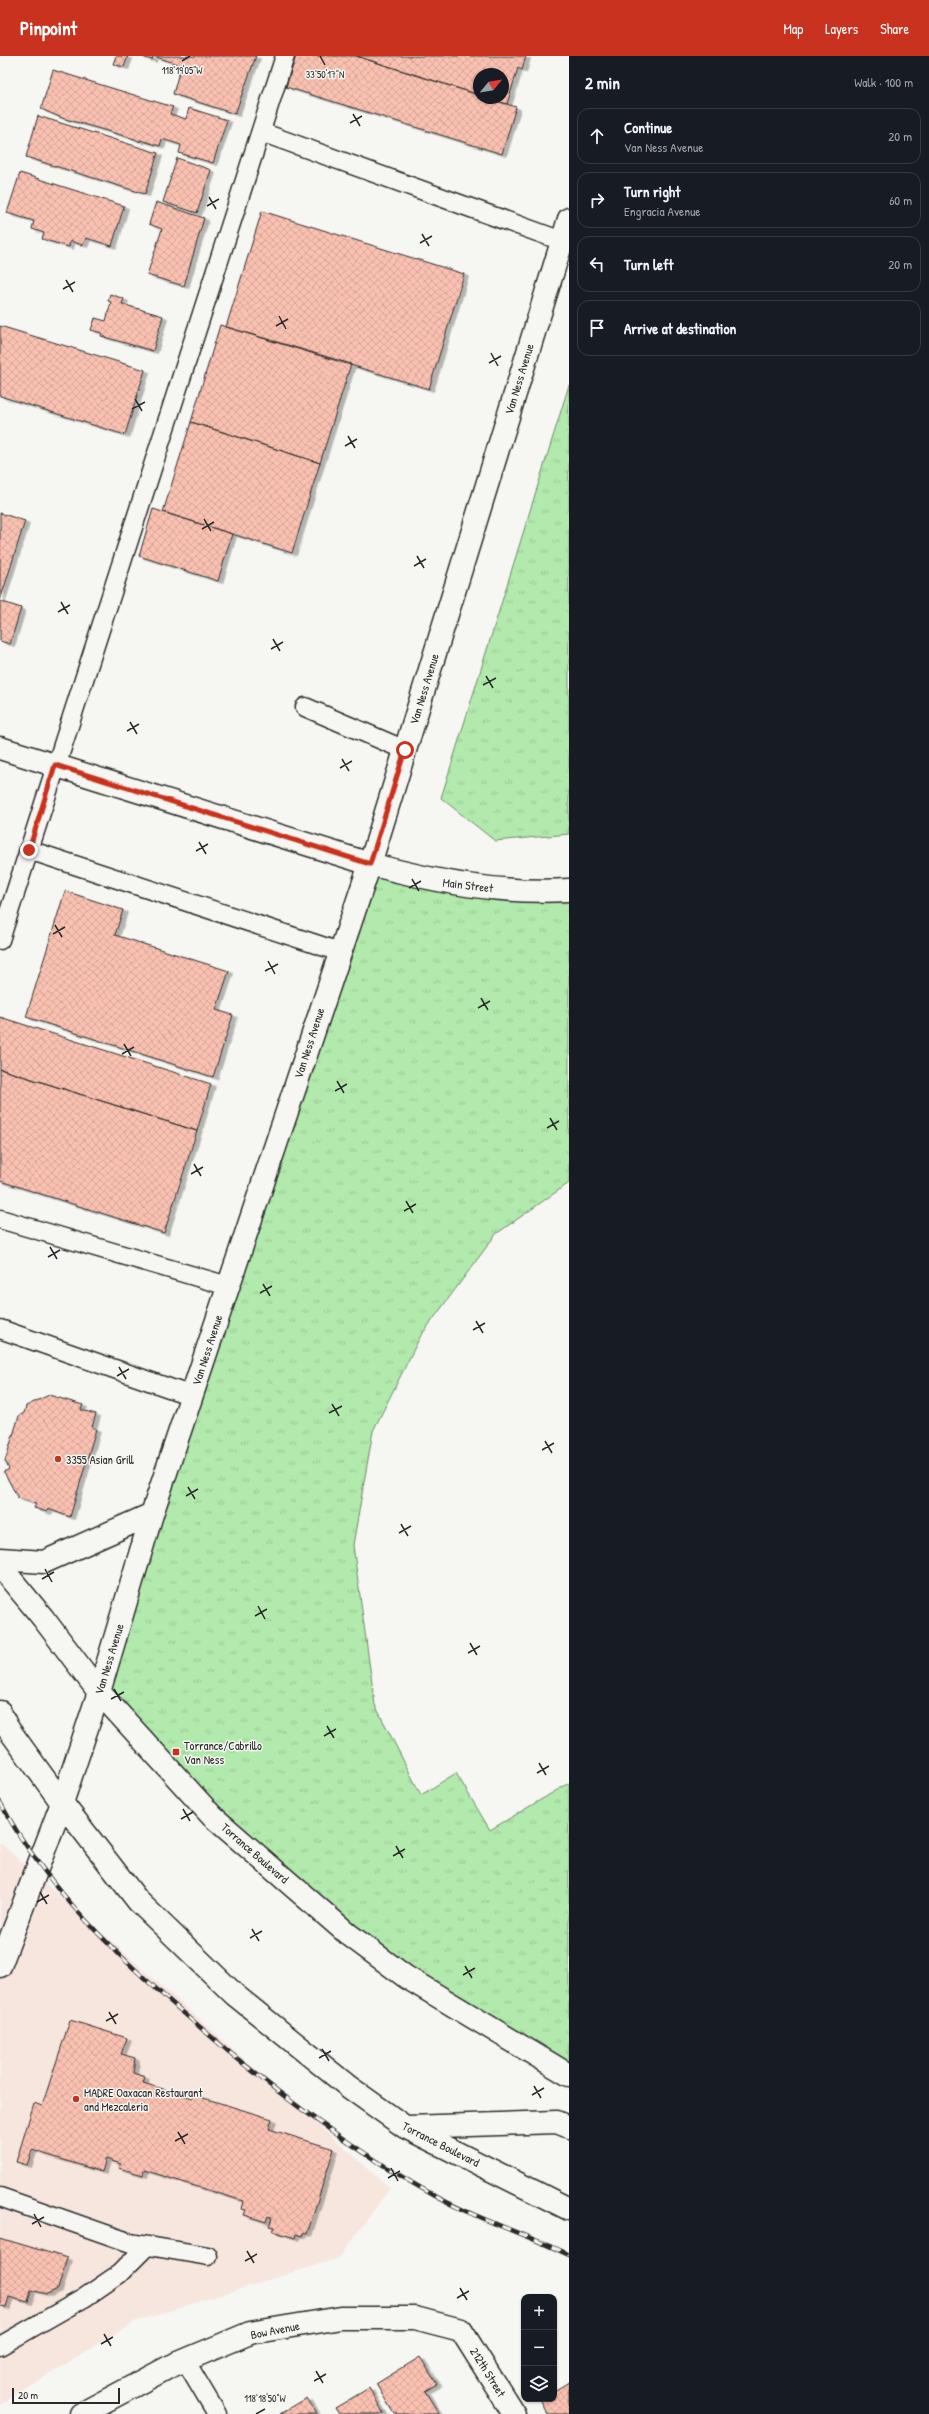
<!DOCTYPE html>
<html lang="en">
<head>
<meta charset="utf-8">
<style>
  :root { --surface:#171b24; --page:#20242c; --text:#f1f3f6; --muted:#9ea1a6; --line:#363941; --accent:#c8321e }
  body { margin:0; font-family:"Patrick Hand",sans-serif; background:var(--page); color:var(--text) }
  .controls { position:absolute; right:12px; bottom:12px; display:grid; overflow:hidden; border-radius:8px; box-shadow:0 1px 3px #0004 }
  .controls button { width:36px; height:36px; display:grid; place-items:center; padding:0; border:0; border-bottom:1px solid var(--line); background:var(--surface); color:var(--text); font:20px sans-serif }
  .compass { position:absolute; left:473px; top:12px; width:36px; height:36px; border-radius:50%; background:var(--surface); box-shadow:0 1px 3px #0004; rotate:60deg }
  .scale { position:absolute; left:12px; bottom:10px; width:108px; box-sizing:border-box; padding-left:4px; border:2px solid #2b2b2b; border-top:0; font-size:11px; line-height:14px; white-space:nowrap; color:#2b2b2b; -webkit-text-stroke:3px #f6f6f2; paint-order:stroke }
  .stop { position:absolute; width:12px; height:12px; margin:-9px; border:3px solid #c8321e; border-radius:50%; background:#fff }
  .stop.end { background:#c8321e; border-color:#fff; box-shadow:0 1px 4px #0008 }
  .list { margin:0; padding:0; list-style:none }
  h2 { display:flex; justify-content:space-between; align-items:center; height:52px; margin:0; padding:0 16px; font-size:17px }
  h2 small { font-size:13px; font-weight:400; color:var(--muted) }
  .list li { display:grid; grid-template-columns:26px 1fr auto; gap:12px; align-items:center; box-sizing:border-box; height:56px; margin:0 8px 8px; padding:0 8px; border:1px solid var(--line); border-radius:12px }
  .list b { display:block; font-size:15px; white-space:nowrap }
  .list p { margin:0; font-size:13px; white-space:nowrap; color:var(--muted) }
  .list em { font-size:13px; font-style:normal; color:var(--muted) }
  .icon { flex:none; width:22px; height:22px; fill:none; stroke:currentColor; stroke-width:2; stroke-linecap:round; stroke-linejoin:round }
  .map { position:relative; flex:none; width:569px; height:2358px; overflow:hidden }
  header { display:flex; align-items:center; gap:24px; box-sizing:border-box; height:56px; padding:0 20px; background:var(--accent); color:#fff }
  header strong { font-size:19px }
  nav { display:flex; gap:22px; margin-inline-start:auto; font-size:14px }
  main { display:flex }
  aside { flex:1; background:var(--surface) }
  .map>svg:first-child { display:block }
  .built { fill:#f7e6de }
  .park { fill:url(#park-tufts); stroke:#6e8a6c }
  .building { fill:url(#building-cross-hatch); stroke:#2b2b2b; filter:url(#shadow) }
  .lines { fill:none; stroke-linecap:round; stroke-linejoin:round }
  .service-casing { stroke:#2b2b2b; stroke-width:21 }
  .minor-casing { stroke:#2b2b2b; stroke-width:25 }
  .secondary-casing { stroke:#2b2b2b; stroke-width:25 }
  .primary-casing { stroke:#2b2b2b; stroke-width:25 }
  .service { stroke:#f6f6f2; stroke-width:18 }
  .minor { stroke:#f6f6f2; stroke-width:22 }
  .secondary { stroke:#f6f6f2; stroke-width:22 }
  .primary { stroke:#f6f6f2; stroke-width:22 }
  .rail-casing { stroke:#2b2b2b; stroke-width:4.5 }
  .rail { stroke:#f6f6f2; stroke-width:3; stroke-dasharray:9; stroke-linecap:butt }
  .route { stroke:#c8321e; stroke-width:5 }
  .ticks { fill:none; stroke:#2b2b2b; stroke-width:1.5 }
  .poi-dot { fill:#c8321e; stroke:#f6f6f2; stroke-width:1.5 }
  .labels { text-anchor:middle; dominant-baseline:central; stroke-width:3; stroke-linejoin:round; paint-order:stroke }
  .street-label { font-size:12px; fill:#2b2b2b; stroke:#f6f6f2 }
  .poi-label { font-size:12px; fill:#2b2b2b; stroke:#f6f6f2; text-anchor:start }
  .ticks-label { font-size:10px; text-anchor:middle; fill:#2b2b2b; stroke:#f6f6f2; stroke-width:3; stroke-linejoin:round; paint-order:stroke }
</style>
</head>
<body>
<header>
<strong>Pinpoint</strong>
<nav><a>Map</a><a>Layers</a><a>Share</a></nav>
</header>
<main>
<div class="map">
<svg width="569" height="2358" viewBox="0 0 569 2358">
  <defs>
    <pattern id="park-tufts" width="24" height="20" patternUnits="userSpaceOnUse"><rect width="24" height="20" fill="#b2e9ac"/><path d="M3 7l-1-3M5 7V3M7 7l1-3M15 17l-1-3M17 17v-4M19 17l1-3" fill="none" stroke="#99c894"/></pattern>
    <pattern id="building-cross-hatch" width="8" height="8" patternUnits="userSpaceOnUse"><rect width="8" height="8" fill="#fac1b1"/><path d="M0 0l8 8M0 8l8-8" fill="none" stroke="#d6a698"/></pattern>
    <filter id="shadow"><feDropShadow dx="4.5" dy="2.5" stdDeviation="0" flood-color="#0004"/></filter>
  </defs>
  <rect width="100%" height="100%" fill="#f6f6f2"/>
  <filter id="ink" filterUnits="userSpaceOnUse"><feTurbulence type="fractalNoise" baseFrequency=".025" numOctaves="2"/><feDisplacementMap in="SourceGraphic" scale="8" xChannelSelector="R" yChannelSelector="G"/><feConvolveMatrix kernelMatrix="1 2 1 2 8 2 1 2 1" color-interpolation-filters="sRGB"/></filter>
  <g filter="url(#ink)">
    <!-- built -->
    <path class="built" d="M0 1787 390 2132 339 2202 134 2266 0 2348Z"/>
    <!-- park -->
    <path class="park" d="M569 329V778L495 785 441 742Z
      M370 808 569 834V1127L496 1178 420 1281 373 1375 353 1489 375 1649 421 1739 456 1717 490 1774 569 1727V2019L348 1878 99 1636Z"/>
    <!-- building -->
    <path class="building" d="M116 0H128L124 11 113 8Z
      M140 0H256L235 58 173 38 181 9 153 0 152 4Z
      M296 0H356L479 39V42H487L516 51 502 98 286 31Z
      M356 0H526L522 14 518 12 507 48 487 42H503V18H479V39Z
      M53 14 173 51 170 58 186 63 189 52 227 64 213 107 179 97 181 89 162 83 160 90 140 84V86L135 83 62 62 41 53Z
      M38 60 158 97 145 138 26 101Z
      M177 102 211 114 197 157 163 146Z
      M20 117 124 150 112 190 86 182 83 189 70 185 69 191 42 183 44 177 32 173 34 165 7 157Z
      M156 146 204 162 184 230 147 219 162 173 149 168Z
      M262 155 464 218 429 333 226 271Z
      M110 238 124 243 122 248 163 260 153 295 101 280 102 277 91 274 95 262 106 265 111 246 108 245Z
      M220 269 351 308 320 407 191 366Z
      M0 270 145 314 125 379 0 340Z
      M191 366 320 407 292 497 163 456Z
      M153 453 232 478 218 525 139 500Z
      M0 457 25 465 0 545Z
      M0 545 21 552 10 588 0 585Z
      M65 835 123 854 115 879 229 915 216 954 233 959 213 1021 26 961Z
      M0 961 211 1028 197 1075 0 1013Z
      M0 1013 197 1075 164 1177 0 1125Z
      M49 1339 83 1349 81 1354 96 1358 92 1371 96 1373 70 1461 48 1453 47 1456 34 1452 36 1448 18 1442 4 1416 9 1413 5 1405 19 1360 24 1357 26 1350Z
      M70 1964 127 1982 121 1998 135 2002 133 2017 145 2021 143 2027 193 2042 194 2039 272 2063 269 2073 334 2093 307 2178 303 2177 302 2180 296 2178 295 2182 273 2175 275 2171 269 2170 272 2162 268 2160 266 2166 244 2159 246 2154 241 2153 243 2145 144 2114 143 2119 119 2112 121 2108 106 2103 102 2116 32 2094 27 2109 16 2106 34 2047 42 2050Z
      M0 2182 67 2202 58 2233 47 2238 31 2234 28 2246 9 2241 6 2252 0 2251Z
      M420 2301 437 2328 425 2335 439 2358H394L376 2328Z
      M569 2326V2358H548L540 2343H554V2335Z
      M369 2332 384 2358H339L335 2352Z
      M307 2342 317 2358H280Z"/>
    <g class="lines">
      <defs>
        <path id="service" d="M261 76 562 185
          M305 651 405 694
          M29 794 340 896
          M0 884 285 0
          M0 1163 228 1230
          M0 1273 192 1340
          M0 2141 131 2187 208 2200
          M0 2290 84 2242 119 2218 147 2190
          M185 2304 217 2358"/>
        <path id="minor" d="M0 692 370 808C438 826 498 838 569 834
          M81 2358 169 2311 250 2277 341 2262H415L461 2274 514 2358"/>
        <path id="secondary" d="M0 1503 44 1506 152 1458
          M0 1910 62 1747 99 1636 152 1458 370 808 569 163"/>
        <path id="primary" d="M0 1510 43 1562 99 1636 212 1760 348 1878 406 1921 569 2019
          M0 1656 7 1671 62 1747 138 1845 235 1939 349 2031 405 2071 569 2153
          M408 2071 557 2066 569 2071"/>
      </defs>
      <!-- service casing -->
      <use href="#service" class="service-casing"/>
      <!-- minor casing -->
      <use href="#minor" class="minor-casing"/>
      <!-- secondary casing -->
      <use href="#secondary" class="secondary-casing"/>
      <!-- primary casing -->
      <use href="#primary" class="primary-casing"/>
      <!-- service -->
      <use href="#service" class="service"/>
      <!-- minor -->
      <use href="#minor" class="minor"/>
      <!-- secondary -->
      <use href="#secondary" class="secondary"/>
      <!-- primary -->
      <use href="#primary" class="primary"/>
      <defs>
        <path id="rail" d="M0 1746C46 1833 119 1902 193 1965 268 2031 349 2092 437 2141 479 2164 526 2178 569 2199"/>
      </defs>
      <!-- rail casing -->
      <use href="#rail" class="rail-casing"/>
      <!-- rail -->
      <use href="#rail" class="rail"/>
    </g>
  </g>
  <g class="lines" filter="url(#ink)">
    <!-- route -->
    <path class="route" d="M29 794 55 709 370 808 405 694"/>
  </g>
  <!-- ticks -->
  <path class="ticks" d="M320 0 325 9M182 5 190 0M353 58 360 70M350 67 362 60M209 141 216 153M207 150 219 143M422 178 429 190M420 187 432 180M66 224 73 236M63 233 75 226M279 260 286 273M276 270 288 263M491 297 498 310M489 307 501 300M135 343 142 355M132 353 145 346M348 380 355 392M345 390 357 383M204 463 211 475M202 473 214 466M417 500 424 512M414 510 426 503M61 546 68 558M58 556 70 549M273 583 280 595M271 593 283 586M486 620 493 632M483 629 496 622M130 666 137 678M127 675 139 668M342 703 349 715M340 712 352 705M199 786 206 798M196 795 208 788M412 823 419 835M409 832 421 825M55 869 62 881M53 878 65 871M268 905 275 918M265 915 278 908M481 942 488 954M478 952 490 945M124 988 131 1000M122 998 134 991M337 1025 344 1037M335 1035 347 1028M550 1062 557 1074M547 1072 559 1065M194 1108 201 1120M191 1118 203 1111M406 1145 413 1157M404 1155 416 1148M50 1191 57 1203M48 1201 60 1194M263 1228 270 1240M260 1237 272 1230M476 1265 483 1277M473 1274 485 1267M119 1311 126 1323M117 1320 129 1313M332 1348 339 1360M329 1357 342 1350M545 1385 552 1397M542 1394 554 1387M188 1431 195 1443M186 1440 198 1433M401 1468 408 1480M399 1477 411 1470M45 1513 52 1526M42 1523 54 1516M258 1550 265 1563M255 1560 267 1553M470 1587 477 1599M468 1597 480 1590M114 1633 121 1645M111 1643 124 1636M327 1670 334 1682M324 1680 336 1673M539 1707 546 1719M537 1717 549 1710M183 1753 190 1765M181 1763 193 1756M396 1790 403 1802M393 1800 405 1793M40 1836 47 1848M37 1846 49 1839M252 1873 259 1885M250 1882 262 1875M465 1910 472 1922M463 1919 475 1912M109 1956 116 1968M106 1965 118 1958M322 1993 329 2005M319 2002 331 1995M534 2030 541 2042M532 2039 544 2032M178 2076 185 2088M175 2085 188 2078M391 2112 398 2125M388 2122 400 2115M34 2158 41 2171M32 2168 44 2161M247 2195 254 2207M245 2205 257 2198M460 2232 467 2244M457 2242 469 2235M104 2278 111 2290M101 2288 113 2281M316 2315 323 2327M314 2325 326 2318M256 2358 265 2353"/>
  <!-- markers -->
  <g class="poi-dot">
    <circle cx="58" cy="1403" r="4"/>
    <rect x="172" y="1692" width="8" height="8" rx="2"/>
    <circle cx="76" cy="2043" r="4"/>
  </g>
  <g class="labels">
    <!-- street labels -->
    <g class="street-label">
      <text transform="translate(519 323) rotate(-73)">Van Ness Avenue</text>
      <text transform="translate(424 633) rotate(-73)">Van Ness Avenue</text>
      <text transform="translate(468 829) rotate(7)">Main Street</text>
      <text transform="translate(309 987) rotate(-72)">Van Ness Avenue</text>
      <text transform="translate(207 1294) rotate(-72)">Van Ness Avenue</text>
      <text transform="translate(109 1603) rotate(-73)">Van Ness Avenue</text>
      <text transform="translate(255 1797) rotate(41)">Torrance Boulevard</text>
      <text transform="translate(441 2088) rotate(27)">Torrance Boulevard</text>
      <text transform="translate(275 2274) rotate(-11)">Bow Avenue</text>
      <text transform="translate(488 2316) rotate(58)">212th Street</text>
    </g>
    <!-- poi labels -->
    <g class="poi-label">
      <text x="66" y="1403">3355 Asian Grill</text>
      <text x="184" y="1689">Torrance/Cabrillo<tspan x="184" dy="14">Van Ness</tspan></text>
      <text x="84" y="2036">MADRE Oaxacan Restaurant<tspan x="84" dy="14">and Mezcaleria</tspan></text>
    </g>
  </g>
  <g class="ticks-label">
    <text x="182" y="18">118°19'05"W</text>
    <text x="325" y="22">33°50'17"N</text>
    <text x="265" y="2346">118°18'50"W</text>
  </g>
</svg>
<div class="controls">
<button>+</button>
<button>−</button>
<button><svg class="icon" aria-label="layers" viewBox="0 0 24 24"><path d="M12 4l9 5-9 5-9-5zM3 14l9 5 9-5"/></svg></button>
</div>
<svg class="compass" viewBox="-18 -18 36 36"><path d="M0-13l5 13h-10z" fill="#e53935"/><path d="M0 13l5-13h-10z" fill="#9ea1a6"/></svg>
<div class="scale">20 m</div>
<div class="stop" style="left:405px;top:694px"></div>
<div class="stop end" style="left:29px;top:794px"></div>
</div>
<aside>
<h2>2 min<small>Walk · 100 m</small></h2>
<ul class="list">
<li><svg class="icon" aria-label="ahead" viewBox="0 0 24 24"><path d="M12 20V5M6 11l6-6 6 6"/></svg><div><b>Continue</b><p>Van Ness Avenue</p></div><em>20 m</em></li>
<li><svg class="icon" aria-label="right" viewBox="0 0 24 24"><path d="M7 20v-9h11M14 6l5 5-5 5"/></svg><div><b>Turn right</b><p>Engracia Avenue</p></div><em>60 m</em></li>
<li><svg class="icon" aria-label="left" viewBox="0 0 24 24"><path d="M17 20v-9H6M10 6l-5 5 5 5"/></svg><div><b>Turn left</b></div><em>20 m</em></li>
<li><svg class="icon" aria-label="arrive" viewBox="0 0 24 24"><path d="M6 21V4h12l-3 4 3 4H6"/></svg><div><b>Arrive at destination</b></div></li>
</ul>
</aside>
</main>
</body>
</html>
